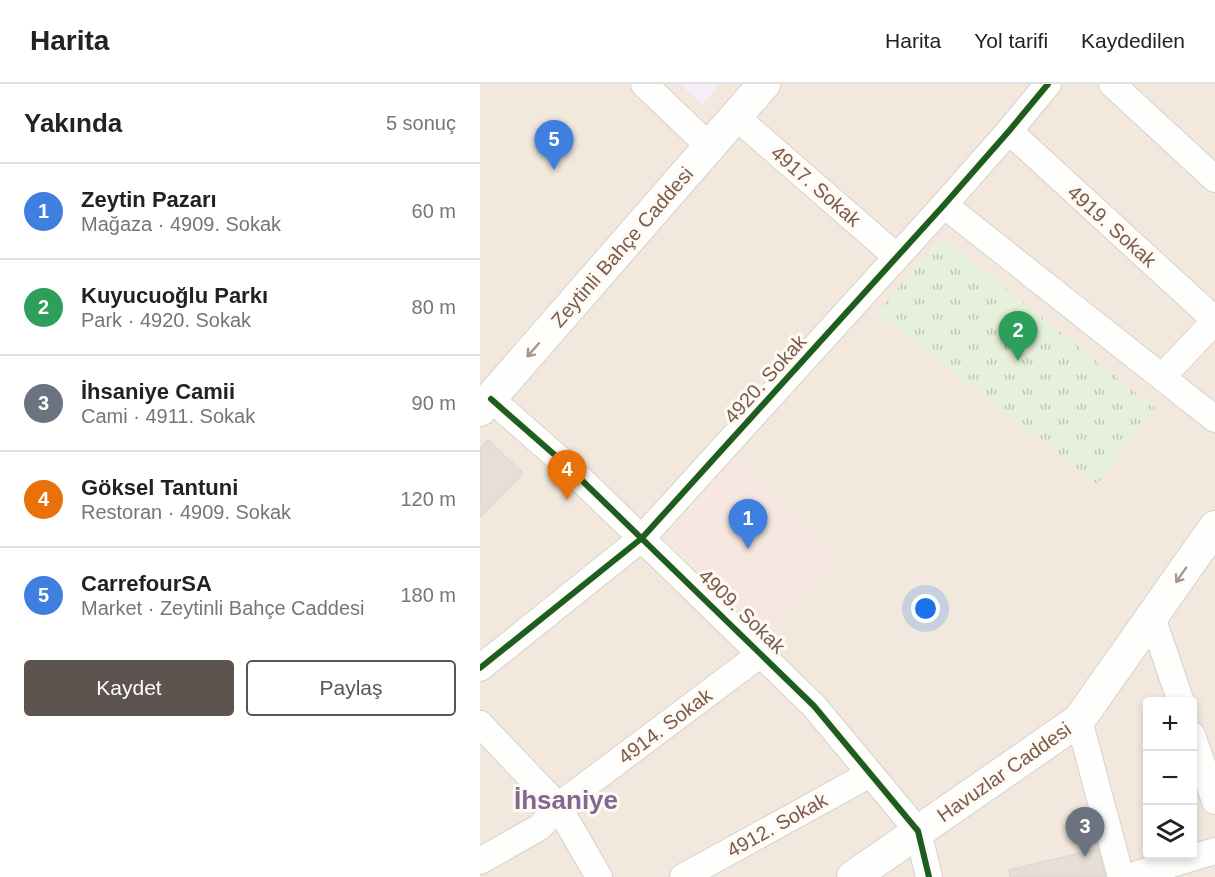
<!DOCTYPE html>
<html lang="tr">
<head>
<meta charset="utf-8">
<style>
  :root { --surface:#fff; --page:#f6f6f6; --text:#222; --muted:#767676; --line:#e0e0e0; --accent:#5d544f }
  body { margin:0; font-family:Helvetica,sans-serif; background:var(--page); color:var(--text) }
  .controls { position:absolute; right:18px; bottom:18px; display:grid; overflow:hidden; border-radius:6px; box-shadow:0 3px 9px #0003 }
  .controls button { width:54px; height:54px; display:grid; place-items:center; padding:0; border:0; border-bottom:2px solid var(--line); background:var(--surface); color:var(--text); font:30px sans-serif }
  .you { position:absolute; left:446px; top:525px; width:21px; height:21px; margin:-15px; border:4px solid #fff; border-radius:50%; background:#1a73e8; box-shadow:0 0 0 9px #1a73e833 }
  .badge { display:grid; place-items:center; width:39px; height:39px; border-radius:50%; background:var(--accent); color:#fff; font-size:20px; font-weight:700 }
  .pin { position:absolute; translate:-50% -50px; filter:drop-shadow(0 2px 3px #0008) }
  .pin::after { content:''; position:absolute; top:32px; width:21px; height:18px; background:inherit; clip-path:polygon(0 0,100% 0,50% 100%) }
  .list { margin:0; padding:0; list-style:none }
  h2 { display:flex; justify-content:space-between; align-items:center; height:78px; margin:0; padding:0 24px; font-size:26px }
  h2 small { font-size:20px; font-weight:400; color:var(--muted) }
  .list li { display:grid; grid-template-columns:39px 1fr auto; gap:18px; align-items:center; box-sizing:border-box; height:96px; padding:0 24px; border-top:2px solid var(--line) }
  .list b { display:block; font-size:22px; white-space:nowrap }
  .list p { margin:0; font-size:20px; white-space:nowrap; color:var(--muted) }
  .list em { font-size:20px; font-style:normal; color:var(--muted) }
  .actions { display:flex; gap:12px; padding:18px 24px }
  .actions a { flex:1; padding:14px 0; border:2px solid var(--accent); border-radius:6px; text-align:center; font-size:21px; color:var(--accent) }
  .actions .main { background:var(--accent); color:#fff }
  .icon { flex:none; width:33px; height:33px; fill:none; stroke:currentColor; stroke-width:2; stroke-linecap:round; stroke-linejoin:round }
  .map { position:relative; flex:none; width:735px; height:793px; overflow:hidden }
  header { display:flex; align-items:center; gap:36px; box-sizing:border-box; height:84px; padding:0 30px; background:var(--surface); border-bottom:2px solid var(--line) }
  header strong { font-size:28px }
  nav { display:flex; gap:33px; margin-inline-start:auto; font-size:21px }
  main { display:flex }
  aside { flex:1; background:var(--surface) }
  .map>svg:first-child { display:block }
  .residential { fill:#f2e8de; fill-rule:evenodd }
  .commercial { fill:#f6e8e1 }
  .education { fill:#f6eef6 }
  .park { fill:url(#park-tufts) }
  .building { fill:#e6ded7; stroke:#e2d8d2; stroke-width:1.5 }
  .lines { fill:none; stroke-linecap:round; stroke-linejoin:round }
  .minor-casing { stroke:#d7d1cb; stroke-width:28 }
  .tertiary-casing { stroke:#d7d1cb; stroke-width:34 }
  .minor { stroke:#fefefd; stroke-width:26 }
  .tertiary { stroke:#fefefd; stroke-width:32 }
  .cycleway-casing { stroke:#fffaf3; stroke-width:10 }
  .cycleway { stroke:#1b5e20; stroke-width:6 }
  .oneway { stroke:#a8958b }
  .labels { text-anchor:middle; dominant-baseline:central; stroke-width:6; stroke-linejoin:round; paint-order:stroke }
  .street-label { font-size:20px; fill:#7a5c4d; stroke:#fffaf3 }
  .district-label { font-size:26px; font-weight:bold; fill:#846695; stroke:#fffaf3 }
</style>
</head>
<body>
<header>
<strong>Harita</strong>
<nav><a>Harita</a><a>Yol tarifi</a><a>Kaydedilen</a></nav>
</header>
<main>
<aside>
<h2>Yakında<small>5 sonuç</small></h2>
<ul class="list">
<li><span class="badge" style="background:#3f7fe0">1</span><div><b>Zeytin Pazarı</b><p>Mağaza · 4909. Sokak</p></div><em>60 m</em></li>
<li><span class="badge" style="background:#2e9e5b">2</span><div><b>Kuyucuoğlu Parkı</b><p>Park · 4920. Sokak</p></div><em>80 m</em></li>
<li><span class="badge" style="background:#6b7280">3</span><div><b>İhsaniye Camii</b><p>Cami · 4911. Sokak</p></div><em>90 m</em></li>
<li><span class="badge" style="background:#e8710a">4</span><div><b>Göksel Tantuni</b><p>Restoran · 4909. Sokak</p></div><em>120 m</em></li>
<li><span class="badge" style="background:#3f7fe0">5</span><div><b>CarrefourSA</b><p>Market · Zeytinli Bahçe Caddesi</p></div><em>180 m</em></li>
</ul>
<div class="actions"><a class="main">Kaydet</a><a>Paylaş</a></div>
</aside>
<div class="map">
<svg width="735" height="793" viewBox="0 0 735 793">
  <defs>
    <pattern id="park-tufts" width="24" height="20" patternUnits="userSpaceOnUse" patternTransform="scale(1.5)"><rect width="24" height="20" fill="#e7f0db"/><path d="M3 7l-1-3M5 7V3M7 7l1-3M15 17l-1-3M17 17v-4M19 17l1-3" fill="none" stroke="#c0c6b4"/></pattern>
  </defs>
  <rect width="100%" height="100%" fill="#f9f5f0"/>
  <!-- residential -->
  <path class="residential" d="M0 0H735V793H0ZM668 618H712V770H668Z"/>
  <!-- commercial -->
  <path class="commercial" d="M249 368 359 476 286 550 175 453Z"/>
  <!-- education -->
  <path class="education" d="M200 0H240L222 21Z"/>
  <!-- park -->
  <path class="park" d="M462 153 676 325 617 400 397 229Z"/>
  <!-- building -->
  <path class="building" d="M8 356 43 389 0 433V364Z
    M618 765 625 793H530L529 786Z"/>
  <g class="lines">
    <defs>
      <path id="minor" d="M164 0 230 63
        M632 0 735 95
        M255 32 417 173
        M529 47 735 236
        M464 121 735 335
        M682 293 735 237
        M11 315 84 379 334 622 438 747 449 793
        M672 533 701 618
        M0 584 162 454 464 121 529 47 568 0
        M599 636 641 793
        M0 640 78 722 119 793
        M712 651 735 717
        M0 777 60 743 78 722 282 569
        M203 793 390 690
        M648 793 735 767"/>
      <path id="tertiary" d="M0 326 284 0
        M373 793 599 636 735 443"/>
    </defs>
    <!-- minor casing -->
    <use href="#minor" class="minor-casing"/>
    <!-- tertiary casing -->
    <use href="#tertiary" class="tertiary-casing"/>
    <!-- minor -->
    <use href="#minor" class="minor"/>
    <!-- tertiary -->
    <use href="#tertiary" class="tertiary"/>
    <defs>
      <path id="cycleway" d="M11 315 84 379 334 622 438 747 449 793
        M0 584 162 454 464 121 529 47 568 0"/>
    </defs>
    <!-- cycleway casing -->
    <use href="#cycleway" class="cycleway-casing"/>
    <!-- cycleway -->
    <use href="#cycleway" class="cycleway"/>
  </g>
  <!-- one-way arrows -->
  <defs><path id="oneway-shaft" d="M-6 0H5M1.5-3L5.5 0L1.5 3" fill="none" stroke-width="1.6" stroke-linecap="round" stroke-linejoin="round" transform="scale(1.5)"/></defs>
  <g class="oneway">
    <use href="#oneway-shaft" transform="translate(53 266) rotate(131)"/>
    <use href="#oneway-shaft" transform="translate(701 491) rotate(125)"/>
  </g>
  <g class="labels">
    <!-- street labels -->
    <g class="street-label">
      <text transform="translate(336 102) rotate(41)">4917. Sokak</text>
      <text transform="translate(632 142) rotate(42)">4919. Sokak</text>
      <text transform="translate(142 163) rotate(-49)">Zeytinli Bahçe Caddesi</text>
      <text transform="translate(285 295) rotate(-48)">4920. Sokak</text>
      <text transform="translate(262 527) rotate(44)">4909. Sokak</text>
      <text transform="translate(185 642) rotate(-37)">4914. Sokak</text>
      <text transform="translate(524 688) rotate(-35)">Havuzlar Caddesi</text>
      <text transform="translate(297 741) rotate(-29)">4912. Sokak</text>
    </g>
    <!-- district labels -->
    <g class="district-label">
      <text x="86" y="716">İhsaniye</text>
    </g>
  </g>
</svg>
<div class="controls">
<button>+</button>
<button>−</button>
<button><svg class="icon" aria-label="layers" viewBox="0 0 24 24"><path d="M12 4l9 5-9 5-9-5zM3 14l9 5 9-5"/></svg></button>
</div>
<div class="you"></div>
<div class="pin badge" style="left:268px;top:465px;background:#3f7fe0">1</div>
<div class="pin badge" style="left:538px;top:277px;background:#2e9e5b">2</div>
<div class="pin badge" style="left:605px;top:773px;background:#6b7280">3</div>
<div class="pin badge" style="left:87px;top:416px;background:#e8710a">4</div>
<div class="pin badge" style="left:74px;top:86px;background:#3f7fe0">5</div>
</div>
</main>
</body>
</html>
